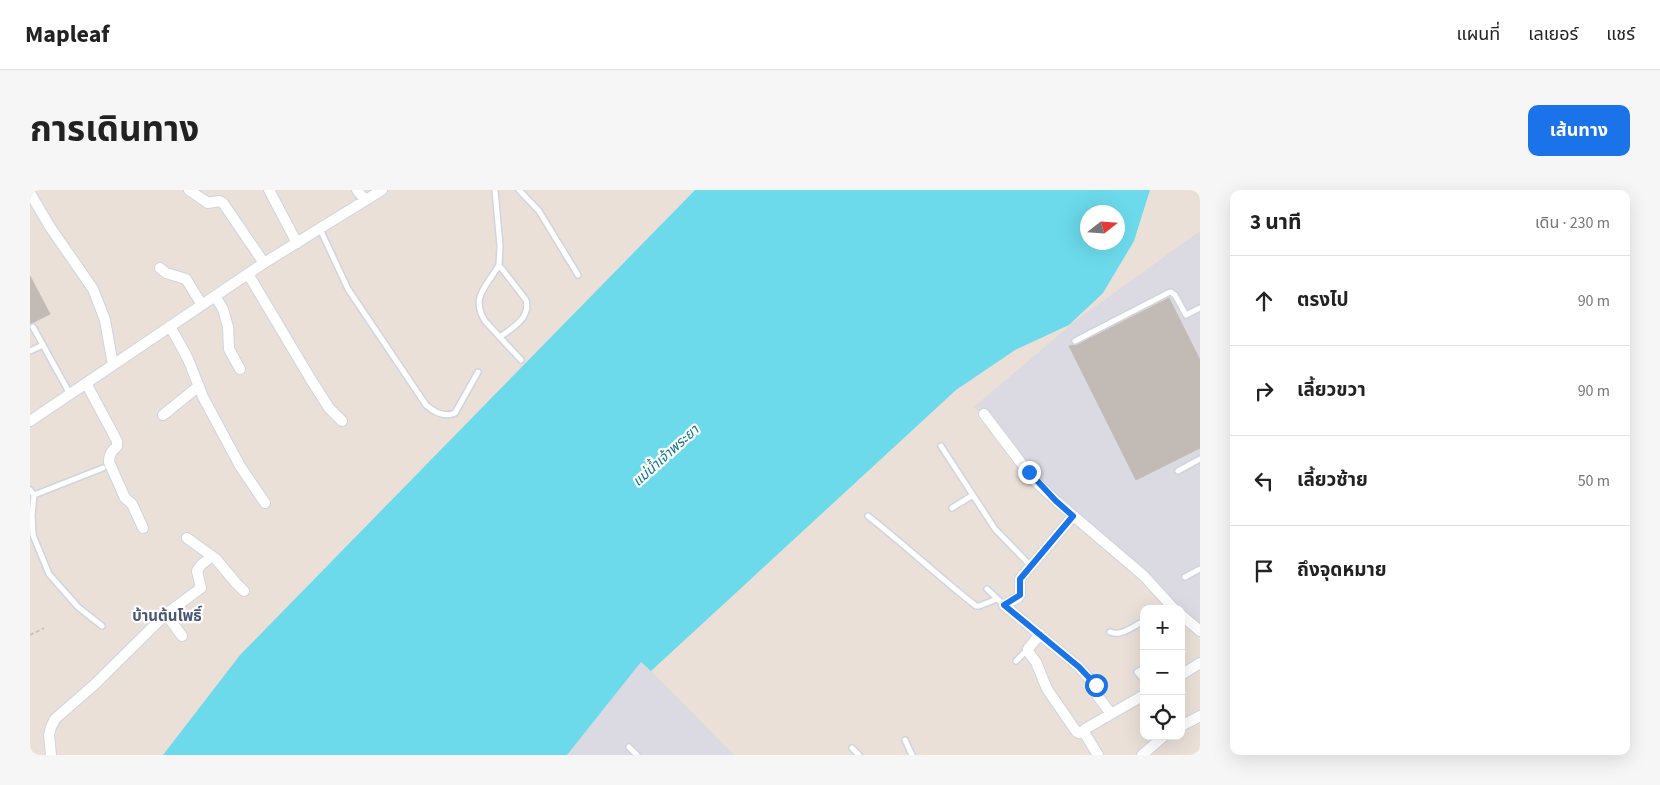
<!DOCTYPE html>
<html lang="th">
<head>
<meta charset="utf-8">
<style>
  :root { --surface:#fff; --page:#f6f6f6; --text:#222; --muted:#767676; --line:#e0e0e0; --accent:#1a73e8 }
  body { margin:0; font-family:"Source Sans 3","Noto Sans Thai",sans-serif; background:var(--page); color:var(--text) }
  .controls { position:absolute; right:15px; bottom:15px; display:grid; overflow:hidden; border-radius:10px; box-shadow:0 5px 20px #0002 }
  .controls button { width:45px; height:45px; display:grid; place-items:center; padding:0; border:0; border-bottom:1px solid var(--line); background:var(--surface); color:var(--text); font:25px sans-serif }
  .compass { position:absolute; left:1050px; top:15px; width:45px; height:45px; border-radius:50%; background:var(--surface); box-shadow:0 5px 20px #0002; rotate:73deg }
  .stop { position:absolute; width:15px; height:15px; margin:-11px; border:4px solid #1a73e8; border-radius:50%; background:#fff }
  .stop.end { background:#1a73e8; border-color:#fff; box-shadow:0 1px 5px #0008 }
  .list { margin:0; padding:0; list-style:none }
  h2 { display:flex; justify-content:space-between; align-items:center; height:65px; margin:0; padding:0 20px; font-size:21px }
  h2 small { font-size:16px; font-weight:400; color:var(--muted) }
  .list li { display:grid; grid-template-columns:32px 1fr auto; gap:15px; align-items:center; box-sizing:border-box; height:90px; padding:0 20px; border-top:1px solid var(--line) }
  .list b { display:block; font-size:19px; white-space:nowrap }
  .list em { font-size:16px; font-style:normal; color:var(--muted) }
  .icon { flex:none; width:28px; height:28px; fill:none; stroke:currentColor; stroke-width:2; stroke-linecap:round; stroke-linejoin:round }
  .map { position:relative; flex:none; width:1170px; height:565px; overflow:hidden; border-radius:10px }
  header { display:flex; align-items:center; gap:30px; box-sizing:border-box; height:70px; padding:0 25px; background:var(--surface); border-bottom:1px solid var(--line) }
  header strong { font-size:24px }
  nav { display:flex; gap:28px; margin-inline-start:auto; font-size:18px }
  .intro { display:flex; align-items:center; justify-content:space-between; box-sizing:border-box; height:120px; padding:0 30px }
  h1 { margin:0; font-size:35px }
  .button { padding:12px 22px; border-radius:10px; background:var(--accent); color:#fff; font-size:18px; font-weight:700 }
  main { display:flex; gap:30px; padding:0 30px }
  aside { flex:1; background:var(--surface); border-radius:10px; box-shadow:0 5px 20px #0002 }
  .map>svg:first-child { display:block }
  .industrial { fill:#dbd9e2 }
  .water { fill:#6cdaeb; fill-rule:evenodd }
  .building { fill:#c2bab5; stroke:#c5bcb3 }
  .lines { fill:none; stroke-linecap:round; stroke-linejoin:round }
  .service-casing { stroke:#ced4e0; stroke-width:8 }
  .minor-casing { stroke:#ced4e0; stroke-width:12 }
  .path { stroke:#c3c3c3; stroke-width:2; stroke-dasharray:4 2.5; stroke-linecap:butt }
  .service { stroke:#fff; stroke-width:5 }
  .minor { stroke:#fff; stroke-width:10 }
  .route { stroke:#1a73e8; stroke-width:6 }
  .labels { text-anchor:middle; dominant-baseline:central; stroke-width:4.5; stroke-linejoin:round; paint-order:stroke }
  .water-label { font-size:14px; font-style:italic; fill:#107792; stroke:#fff }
  .quarter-label { font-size:15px; font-weight:bold; fill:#495776; stroke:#fff }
</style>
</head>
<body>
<header>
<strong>Mapleaf</strong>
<nav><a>แผนที่</a><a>เลเยอร์</a><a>แชร์</a></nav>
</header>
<div class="intro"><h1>การเดินทาง</h1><a class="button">เส้นทาง</a></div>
<main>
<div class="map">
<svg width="1170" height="565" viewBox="0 0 1170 565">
  <rect width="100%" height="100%" fill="#eae0d8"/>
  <!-- industrial -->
  <path class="industrial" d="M1170 41V446L1151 430V419H1139L1097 374 1014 304 944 217 1045 131Z
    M611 472 621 481 704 565H537Z"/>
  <!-- water -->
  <path class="water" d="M665 0H1120L1104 51 1073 103 1039 135 985 160 926 200 621 481 611 472 537 565H133L210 465ZM1058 22H1088V52H1058Z"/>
  <!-- building -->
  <path class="building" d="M0 86 20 124 0 134Z
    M1139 108 1170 170V258L1106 290 1039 156 1047 155Z"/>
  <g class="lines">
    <defs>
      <path id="service" d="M465 0 470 56 469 75 496 110C501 128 482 138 470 147
        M489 0 509 21 548 85
        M290 39 318 99 396 215C404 222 414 228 425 223L448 182
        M469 75C457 96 440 107 455 131L491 170
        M3 137 40 204
        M1045 151 1138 103 1141 102 1145 105 1156 125 1170 118
        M0 161 13 155
        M911 256 965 339 1000 375
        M1148 281 1170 269
        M0 300 4 305 2 325 3 345 19 384 48 417 72 436
        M4 305 73 278
        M922 318 943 305
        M838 326C875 355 909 387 946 416H949L967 409
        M1155 387 1170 379
        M957 399 974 415
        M1080 442C1091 447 1104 436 1114 431
        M986 471 998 459
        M1114 478 1107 482 1114 490
        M875 550 882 565
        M599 557 607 565
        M822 558 829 565"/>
      <path id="minor" d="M159 0 178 13 189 11 193 13 234 73
        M239 0 267 53
        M327 0 335 10
        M0 3 20 37 63 99 75 130 83 175
        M130 78 136 83 156 89 172 115
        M218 84 280 188 299 218 312 231
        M185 106 193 119 198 137 199 159 210 179
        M140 136 158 169 173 207 210 276 235 313
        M56 193 87 251V256C82 261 79 264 79 272L95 308 102 314 113 338
        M954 224 1004 290 1026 311 1114 386 1144 419
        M133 225 169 196
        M0 231 234 73 352 0
        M1043 326 990 389V405L987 408 974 415 1049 477 1065 495 1067 505 1081 524
        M157 348 186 369 206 393 214 401
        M136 424 152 446
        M1151 425 1170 441
        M1010 444 998 459 999 463 1006 472 1017 499 1046 541 1049 543 1054 541
        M1151 485 1170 473
        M1151 536 1170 526
        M21 565 19 545 21 537 25 529 64 495 136 424 171 398 167 381 171 375 182 366
        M1068 565 1055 544V539L1114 505
        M1112 565 1134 546"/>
    </defs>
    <!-- service casing -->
    <use href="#service" class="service-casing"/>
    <!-- minor casing -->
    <use href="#minor" class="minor-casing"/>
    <!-- path -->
    <path class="path" d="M0 445 14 438"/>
    <!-- service -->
    <use href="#service" class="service"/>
    <!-- minor -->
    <use href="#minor" class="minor"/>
  </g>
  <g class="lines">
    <!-- route -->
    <path class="route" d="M999 282 1026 311 1043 326 990 389V405L974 415 1049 477 1066 495"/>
  </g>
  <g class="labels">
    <!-- water labels -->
    <g class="water-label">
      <text transform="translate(636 266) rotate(-42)">แม่น้ำเจ้าพระยา</text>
    </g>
    <!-- quarter labels -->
    <g class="quarter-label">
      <text x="137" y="426">บ้านต้นโพธิ์</text>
    </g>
  </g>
</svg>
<div class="controls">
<button>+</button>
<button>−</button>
<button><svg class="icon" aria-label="locate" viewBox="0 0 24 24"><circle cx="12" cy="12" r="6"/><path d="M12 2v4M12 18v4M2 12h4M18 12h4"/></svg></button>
</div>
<svg class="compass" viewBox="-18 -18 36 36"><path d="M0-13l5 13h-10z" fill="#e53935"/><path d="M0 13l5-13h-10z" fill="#767676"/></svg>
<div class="stop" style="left:1066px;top:495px"></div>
<div class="stop end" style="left:999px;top:282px"></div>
</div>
<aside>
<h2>3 นาที<small>เดิน · 230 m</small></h2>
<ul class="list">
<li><svg class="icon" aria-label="ahead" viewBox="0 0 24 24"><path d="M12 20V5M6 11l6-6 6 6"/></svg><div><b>ตรงไป</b></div><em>90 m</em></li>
<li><svg class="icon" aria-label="right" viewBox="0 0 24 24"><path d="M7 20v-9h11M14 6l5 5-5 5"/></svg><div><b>เลี้ยวขวา</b></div><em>90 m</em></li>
<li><svg class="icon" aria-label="left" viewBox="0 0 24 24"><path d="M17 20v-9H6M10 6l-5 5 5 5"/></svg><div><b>เลี้ยวซ้าย</b></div><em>50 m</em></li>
<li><svg class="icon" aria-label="arrive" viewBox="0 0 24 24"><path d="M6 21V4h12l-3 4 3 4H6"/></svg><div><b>ถึงจุดหมาย</b></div></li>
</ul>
</aside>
</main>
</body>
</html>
